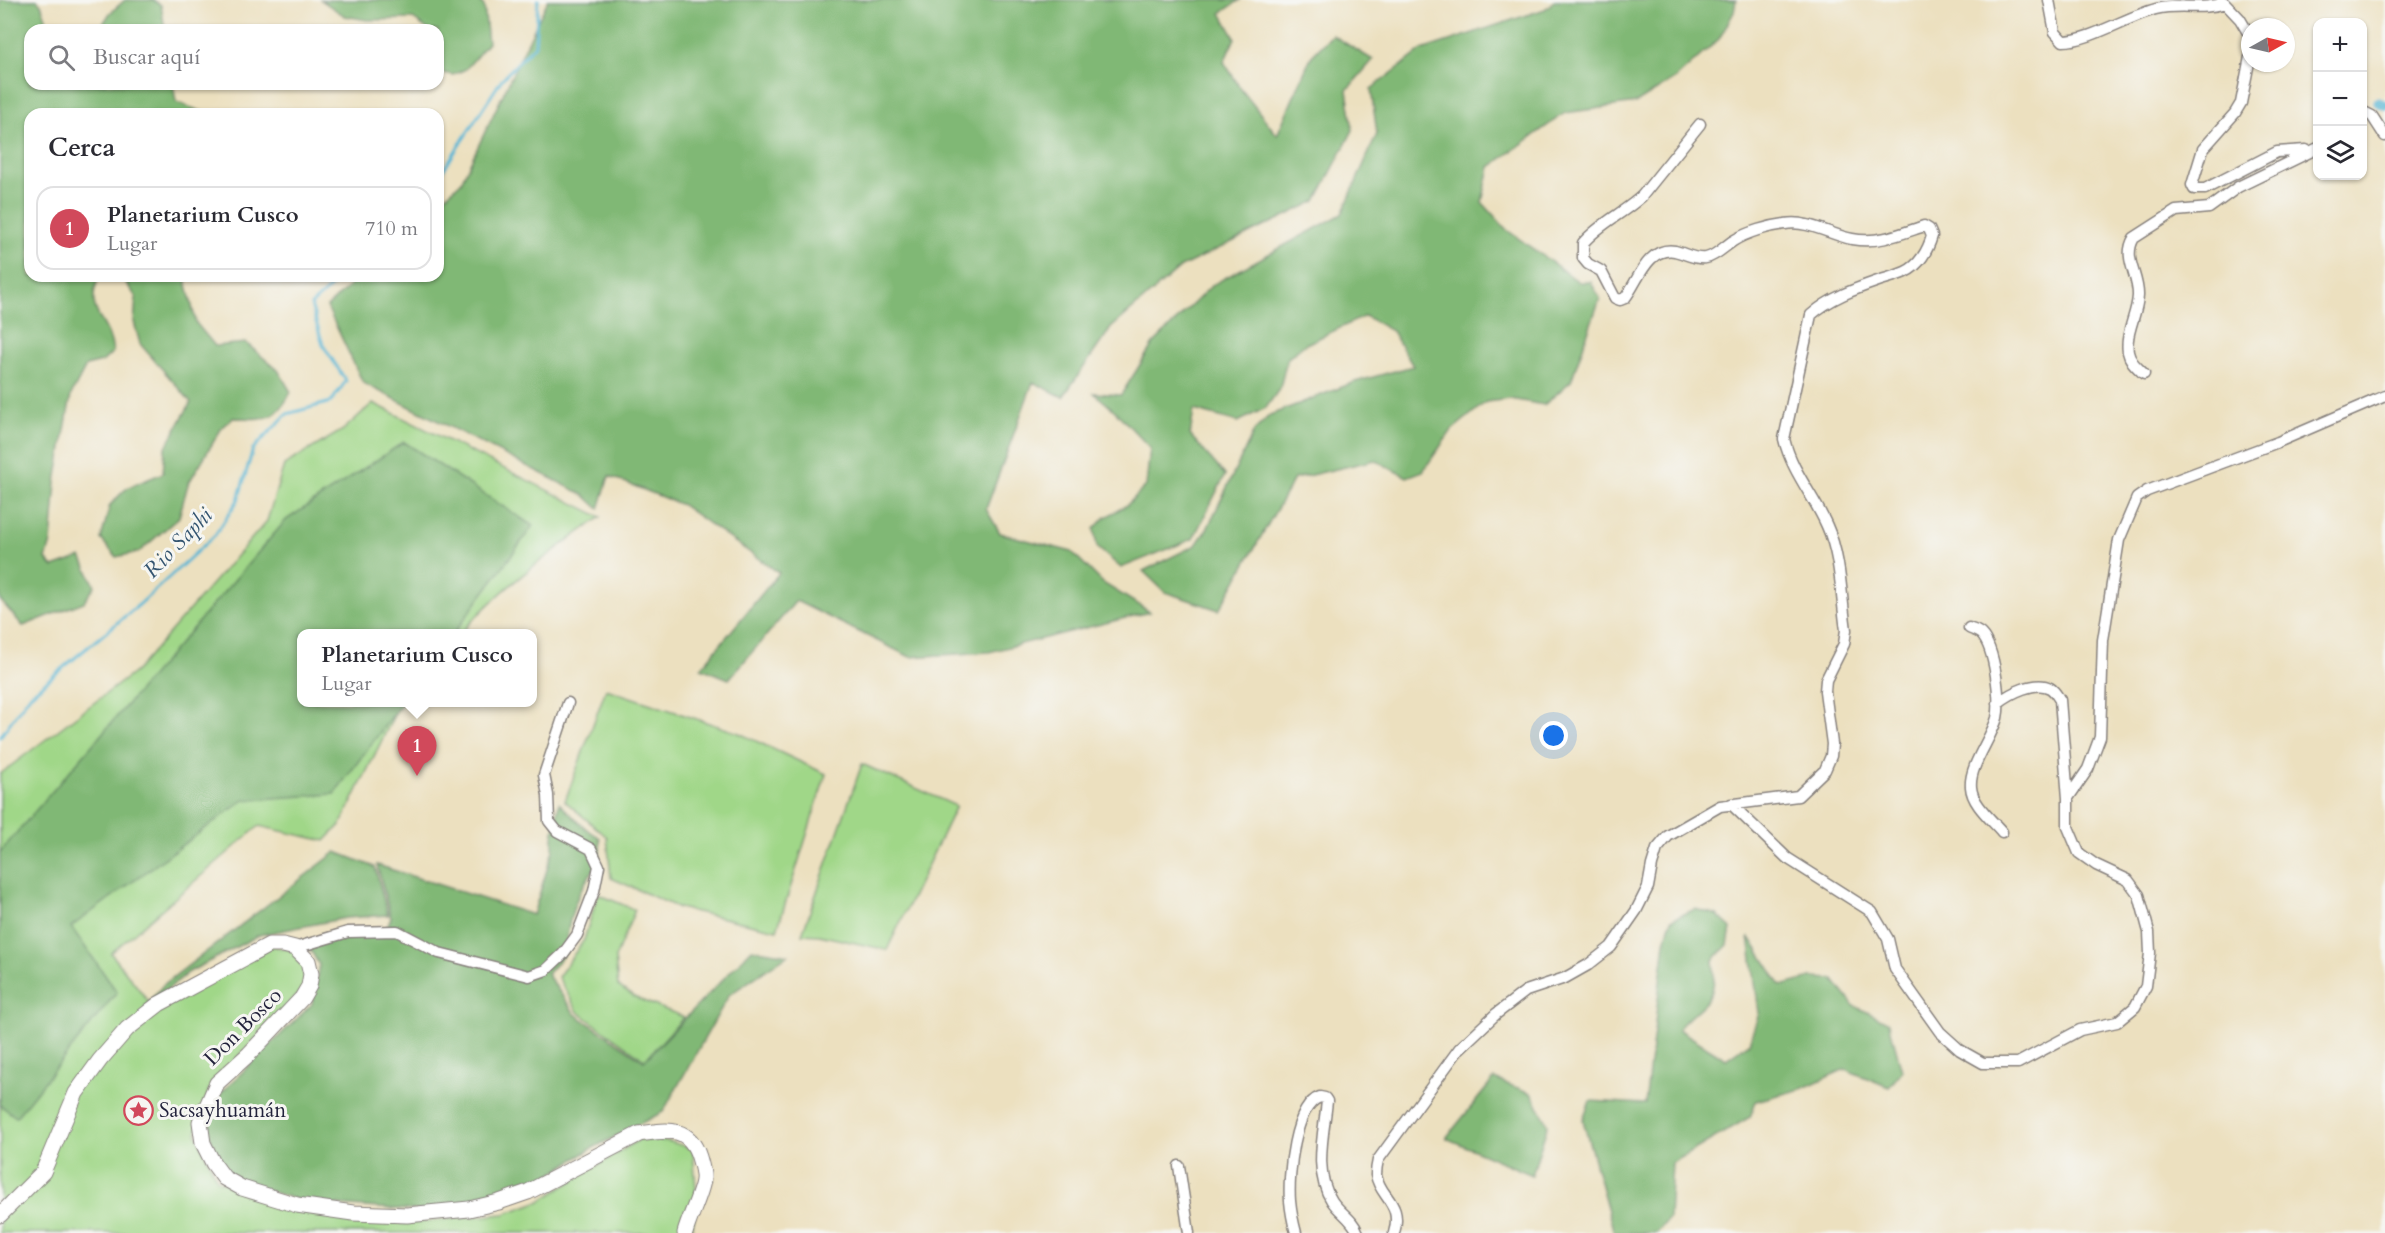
<!DOCTYPE html>
<html lang="es">
<head>
<meta charset="utf-8">
<style>
  :root { --surface:#fff; --page:#f7f7f7; --text:#2b2b33; --muted:#7c7c81; --line:#e1e1e2; --accent:#d1495b }
  body { margin:0; font-family:Cardo,serif; background:var(--page); color:var(--text) }
  .controls { position:absolute; right:18px; top:18px; display:grid; overflow:hidden; border-radius:12px; box-shadow:0 2px 4px #0004 }
  .controls button { width:54px; height:54px; display:grid; place-items:center; padding:0; border:0; border-bottom:2px solid var(--line); background:var(--surface); color:var(--text); font:30px sans-serif }
  .compass { position:absolute; left:2241px; top:18px; width:54px; height:54px; border-radius:50%; background:var(--surface); box-shadow:0 2px 4px #0004; rotate:82deg }
  .you { position:absolute; left:1554px; top:736px; width:21px; height:21px; margin:-15px; border:4px solid #fff; border-radius:50%; background:#1a73e8; box-shadow:0 0 0 9px #1a73e833 }
  .badge { display:grid; place-items:center; width:39px; height:39px; border-radius:50%; background:var(--accent); color:#fff; font-size:20px; font-weight:700 }
  .pin { position:absolute; translate:-50% -50px; filter:drop-shadow(0 2px 3px #0008) }
  .pin::after { content:''; position:absolute; top:32px; width:21px; height:18px; background:inherit; clip-path:polygon(0 0,100% 0,50% 100%) }
  .popup { position:absolute; left:297px; top:629px; width:240px; height:78px; box-sizing:border-box; display:grid; place-content:center; border-radius:12px; background:var(--surface); filter:drop-shadow(0 2px 4px #0005); font-size:20px; white-space:nowrap; color:var(--muted) }
  .popup b { font-size:22px; color:var(--text) }
  .popup::after { content:''; position:absolute; left:50%; top:100%; margin-left:-12px; border:12px solid transparent; border-top-color:var(--surface) }
  .list { margin:0; padding:0; list-style:none }
  h2 { display:flex; justify-content:space-between; align-items:center; height:78px; margin:0; padding:0 24px; font-size:26px }
  h2 small { font-size:20px; font-weight:400; color:var(--muted) }
  .list li { display:grid; grid-template-columns:39px 1fr auto; gap:18px; align-items:center; box-sizing:border-box; height:84px; margin:0 12px 12px; padding:0 12px; border:2px solid var(--line); border-radius:18px }
  .list b { display:block; font-size:22px; white-space:nowrap }
  .list p { margin:0; font-size:20px; white-space:nowrap; color:var(--muted) }
  .list em { font-size:20px; font-style:normal; color:var(--muted) }
  .icon { flex:none; width:33px; height:33px; fill:none; stroke:currentColor; stroke-width:2; stroke-linecap:round; stroke-linejoin:round }
  .map { position:relative; flex:none; width:2385px; height:1233px; overflow:hidden }
  .search { position:absolute; background:var(--surface); box-shadow:0 2px 4px #0004; left:24px; top:24px; width:420px; height:66px; display:flex; align-items:center; gap:15px; box-sizing:border-box; padding:0 21px; border-radius:18px; color:var(--muted); font-size:22px }
  .panel { position:absolute; background:var(--surface); box-shadow:0 2px 4px #0004; left:24px; top:108px; width:420px; height:174px; border-radius:18px }
  .map>svg:first-child { display:block }
  .green { fill:#a0d788; stroke:#617c62; stroke-width:1.5 }
  .forest { fill:#80b874; stroke:#516d58; stroke-width:1.5 }
  .lines { fill:none; stroke-linecap:round; stroke-linejoin:round }
  .stream { stroke:#55b5d4; stroke-width:3 }
  .canal { stroke:#55b5d4; stroke-width:10 }
  .street-casing { stroke:#87817d; stroke-width:13 }
  .secondary-casing { stroke:#87817d; stroke-width:17 }
  .street { stroke:#fff; stroke-width:10 }
  .secondary { stroke:#fff; stroke-width:15 }
  .labels { text-anchor:middle; dominant-baseline:central; stroke-width:6; stroke-linejoin:round; paint-order:stroke }
  .street-label { font-size:21px; fill:#22223b; stroke:#f6f6f2 }
  .poi-label { font-size:21px; fill:#22223b; stroke:#f6f6f2; text-anchor:start }
  .water-label { font-size:22px; font-style:italic; fill:#345571; stroke:#f6f6f2 }
</style>
</head>
<body>
<div class="map">
<svg width="2385" height="1233" viewBox="0 0 2385 1233">
  <rect width="100%" height="100%" fill="#f6f6f2"/>
  <filter id="ink" filterUnits="userSpaceOnUse"><feTurbulence type="fractalNoise" baseFrequency=".0167" numOctaves="2"/><feDisplacementMap in="SourceGraphic" scale="12" xChannelSelector="R" yChannelSelector="G"/><feConvolveMatrix kernelMatrix="1 2 1 2 8 2 1 2 1" color-interpolation-filters="sRGB"/></filter>
  <filter id="wash" filterUnits="userSpaceOnUse"><feTurbulence type="fractalNoise" baseFrequency=".008" numOctaves="4" result="noise"/><feDisplacementMap in="SourceGraphic" scale="24" xChannelSelector="R" yChannelSelector="G"/><feGaussianBlur stdDeviation="1.35" result="paint"/><feColorMatrix in="noise" values="0 0 0 0 0 0 0 0 0 0 0 0 0 0 0 0 0 1.4 0 .05"/><feComposite in="paint" operator="in"/></filter>
  <g filter="url(#wash)">
    <rect width="100%" height="100%" fill="#ece0bf"/>
    <!-- green -->
    <path class="green" d="M373 403 601 517C552 552 500 588 461 633L302 634V702L399 705 341 824 325 841 259 826 111 953 155 1010 269 945 304 953 306 986 210 1087 196 1133 217 1180 311 1214 407 1223 504 1214 540 1201 640 1139 668 1141 693 1149 697 1203 691 1233H0V774L136 671 267 521 284 465 343 430Z
      M606 689 739 733 826 774 777 930 679 908 611 878 607 837 565 801Z
      M862 764 956 806 887 950 819 935 802 934Z
      M598 894 635 910 615 958 618 986 636 998 684 1017 645 1060 578 1012 558 977 584 940Z"/>
    <!-- forest -->
    <path class="forest" d="M0 0H37L41 4 50 30H30V84H173L176 102 208 114H30V276H185L196 323 215 346 246 343 278 370 291 392C275 424 265 418 233 418L223 426 188 484 179 517 139 552 116 557 101 539 110 505 127 488 163 473 165 449 191 402 140 344 134 322 136 297 124 280 111 277H99C83 315 109 317 113 352L102 362 86 366 71 395 56 482 51 542 46 559 53 567 81 557 95 586 84 602 23 626 0 600Z
      M125 0H153L161 5 165 30H99L110 13Z
      M321 0H479L484 6 488 43 466 69 453 75 438 72V30H429L413 19 367 20 345 16Z
      M548 0H1240L1221 13 1235 38 1224 62 1241 89 1277 135 1311 57 1332 35 1373 60 1347 90 1353 130 1316 201 1181 267 1111 328 1063 397 1033 382 986 509 1000 533 1072 552 1103 583 1150 612 989 652 910 657 796 601 729 679 701 668 779 573 682 505 609 476 599 509 584 495 363 383 327 307 360 276H438V203L461 182Z
      M1555 0H1736L1734 12 1719 39 1676 78 1636 103 1565 113 1490 167 1482 202 1507 230 1579 282H1591L1600 298 1571 381 1544 405 1510 399 1486 402 1452 430 1423 471 1407 477 1375 460 1294 479 1219 610 1165 592 1143 571 1196 545 1207 529 1254 431 1270 415 1355 382 1413 366 1392 331 1365 316 1304 345 1287 359 1280 388 1266 408 1238 422 1194 410 1190 435 1225 475 1193 539 1121 568 1097 547 1094 529 1104 518 1127 505 1146 486 1150 448 1115 411 1094 393 1121 395 1153 344 1212 285 1342 214 1377 134 1371 89 1422 50 1545 9Z
      M404 442 533 526 454 633 302 634V702L402 703 334 794 244 800 71 927 117 992 16 1117 0 1105V852L286 520Z
      M559 803 584 827 600 838C602 867 593 867 581 890 572 908 566 931 567 951L547 974 575 1014 644 1061 752 949 788 955 729 995 663 1112 591 1149 544 1178 489 1202 423 1211 306 1203 227 1177 208 1132 219 1095 312 1004 319 965 306 942 386 929 391 918 377 865 533 915 553 850V837Z
      M336 852 375 867 388 915 346 918 259 935 189 972 144 1008 163 985Z
      M1695 909 1717 915 1731 928 1728 945 1713 960C1718 1005 1703 1000 1678 1029L1726 1059 1749 1043 1759 1013 1749 936 1781 986 1811 978 1833 979 1853 1005 1889 1023 1902 1071 1889 1087 1845 1069 1801 1089 1756 1101 1750 1117 1672 1163 1669 1218 1657 1233H1614L1583 1120 1590 1101 1645 1104 1665 942 1671 920Z
      M1494 1079 1531 1093 1548 1124 1532 1175 1446 1138Z"/>
    <g class="lines">
      <!-- stream -->
      <path class="stream" d="M438 178 502 79 535 45 538 0
        M0 737 30 695 140 604 215 535 238 500 253 449 287 414 331 402 346 381 323 345 311 305 343 276"/>
      <!-- canal -->
      <path class="canal" d="M2378 102 2385 105"/>
    </g>
  </g>
  <g filter="url(#ink)">
    <g class="lines">
      <defs>
        <path id="street" d="M2049 0 2055 32 2063 41C2090 41 2128 16 2156 9 2180 3 2202 11 2225 3
          M2222 0 2240 19 2250 36
          M2250 57 2241 103 2235 113 2203 149 2192 185 2194 189H2205L2277 152 2306 150
          M2362 111 2372 116 2385 136
          M2144 374C2137 367 2130 362 2128 352 2125 333 2137 315 2138 296 2139 275 2122 258 2134 238L2176 211 2209 208 2238 187 2318 148
          M1969 628C1973 630 1978 631 1981 634 1995 648 2001 700 1997 718 1991 739 1969 766 1971 787 1972 804 1992 820 2002 832
          M1998 703C2010 693 2036 680 2050 688 2055 691 2057 696 2060 700L2068 798
          M1731 804 1787 858 1872 912 1888 939 1895 969 1940 1032 1960 1050 1983 1063H2018L2080 1030 2117 1022 2135 1007 2146 986 2150 953 2149 932 2139 895 2128 880 2096 865 2079 853 2068 827V798L2088 769 2100 737 2103 640 2119 540 2137 498 2147 491 2278 442 2385 396
          M295 948 348 932 397 931 439 953 529 976 546 970 563 954 577 935 594 891 599 866 591 849 557 831 549 821 548 795 544 775 568 703
          M1179 1166 1189 1233
          M1296 1233C1293 1222 1291 1212 1290 1201 1288 1176 1294 1106 1320 1097L1325 1098 1327 1101C1324 1133 1313 1172 1332 1201 1340 1213 1353 1219 1358 1233
          M1394 1233C1403 1202 1380 1198 1376 1175 1376 1170 1377 1164 1378 1160L1459 1049 1496 1014 1526 991 1565 978 1588 965 1611 947 1636 911 1648 887 1652 865 1657 849 1668 836 1720 806 1798 796 1825 770 1831 756 1832 744 1825 691 1826 680 1844 644 1846 630C1841 596 1841 557 1827 526 1814 496 1792 472 1784 439L1811 315C1830 298 1855 289 1878 281 1887 278 1896 276 1905 272 1919 266 1928 250 1932 236L1929 229 1924 226C1900 234 1878 244 1852 239 1830 235 1809 220 1785 224 1769 226 1747 232 1733 241 1725 246 1716 256 1706 258 1696 260 1684 253 1675 251 1647 246 1638 282 1625 298L1620 300 1615 298 1601 271 1588 264 1583 258V243C1600 223 1624 213 1642 196L1700 124"/>
        <path id="secondary" d="M0 1215 43 1172 76 1093 100 1060 127 1029 159 1004 269 945H283L295 948 308 961 311 974 309 986 302 998 249 1054 217 1083 200 1122 203 1143 213 1163 224 1178 242 1188 297 1205 353 1213 407 1215 469 1209 499 1202 528 1192 639 1134C667 1130 689 1125 699 1157 701 1164 704 1173 703 1180 702 1192 689 1218 685 1233"/>
      </defs>
      <!-- street casing -->
      <use href="#street" class="street-casing"/>
      <!-- secondary casing -->
      <use href="#secondary" class="secondary-casing"/>
      <!-- street -->
      <use href="#street" class="street"/>
      <!-- secondary -->
      <use href="#secondary" class="secondary"/>
    </g>
  </g>
  <!-- icons -->
  <defs>
    <symbol id="sight-ring" viewBox="-11 -11 22 22"><circle r="9.5" fill="#f6f6f2" stroke="#d1495b" stroke-width="1.5"/><path d="M0-6L1.8-2.2L6-1.7L2.9 1.2L3.7 5.4L0 3.3L-3.7 5.4L-2.9 1.2L-6-1.7L-1.8-2.2Z" fill="#d1495b"/></symbol>
  </defs>
  <g fill-rule="evenodd">
    <use href="#sight-ring" x="122" y="1094" width="33" height="33"/>
  </g>
  <g class="labels">
    <!-- street labels -->
    <g class="street-label">
      <text transform="translate(243 1027) rotate(-45)">Don Bosco</text>
    </g>
    <!-- poi labels -->
    <g class="poi-label">
      <text x="159" y="1110">Sacsayhuamán</text>
    </g>
    <!-- water labels -->
    <g class="water-label">
      <text transform="translate(178 543) rotate(-46)">Rio Saphi</text>
    </g>
  </g>
</svg>
<div class="controls">
<button>+</button>
<button>−</button>
<button><svg class="icon" aria-label="layers" viewBox="0 0 24 24"><path d="M12 4l9 5-9 5-9-5zM3 14l9 5 9-5"/></svg></button>
</div>
<svg class="compass" viewBox="-18 -18 36 36"><path d="M0-13l5 13h-10z" fill="#e53935"/><path d="M0 13l5-13h-10z" fill="#7c7c81"/></svg>
<div class="you"></div>
<div class="pin badge" style="left:417px;top:776px">1</div>
<div class="popup"><b>Planetarium Cusco</b>Lugar</div>
<div class="search"><svg class="icon" aria-label="search" viewBox="0 0 24 24"><circle cx="10" cy="10" r="6"/><path d="M15 15l6 6"/></svg>Buscar aquí</div>
<section class="panel">
<h2>Cerca<small></small></h2>
<ul class="list">
<li><span class="badge">1</span><div><b>Planetarium Cusco</b><p>Lugar</p></div><em>710 m</em></li>
</ul>
</section>
</div>
</body>
</html>
